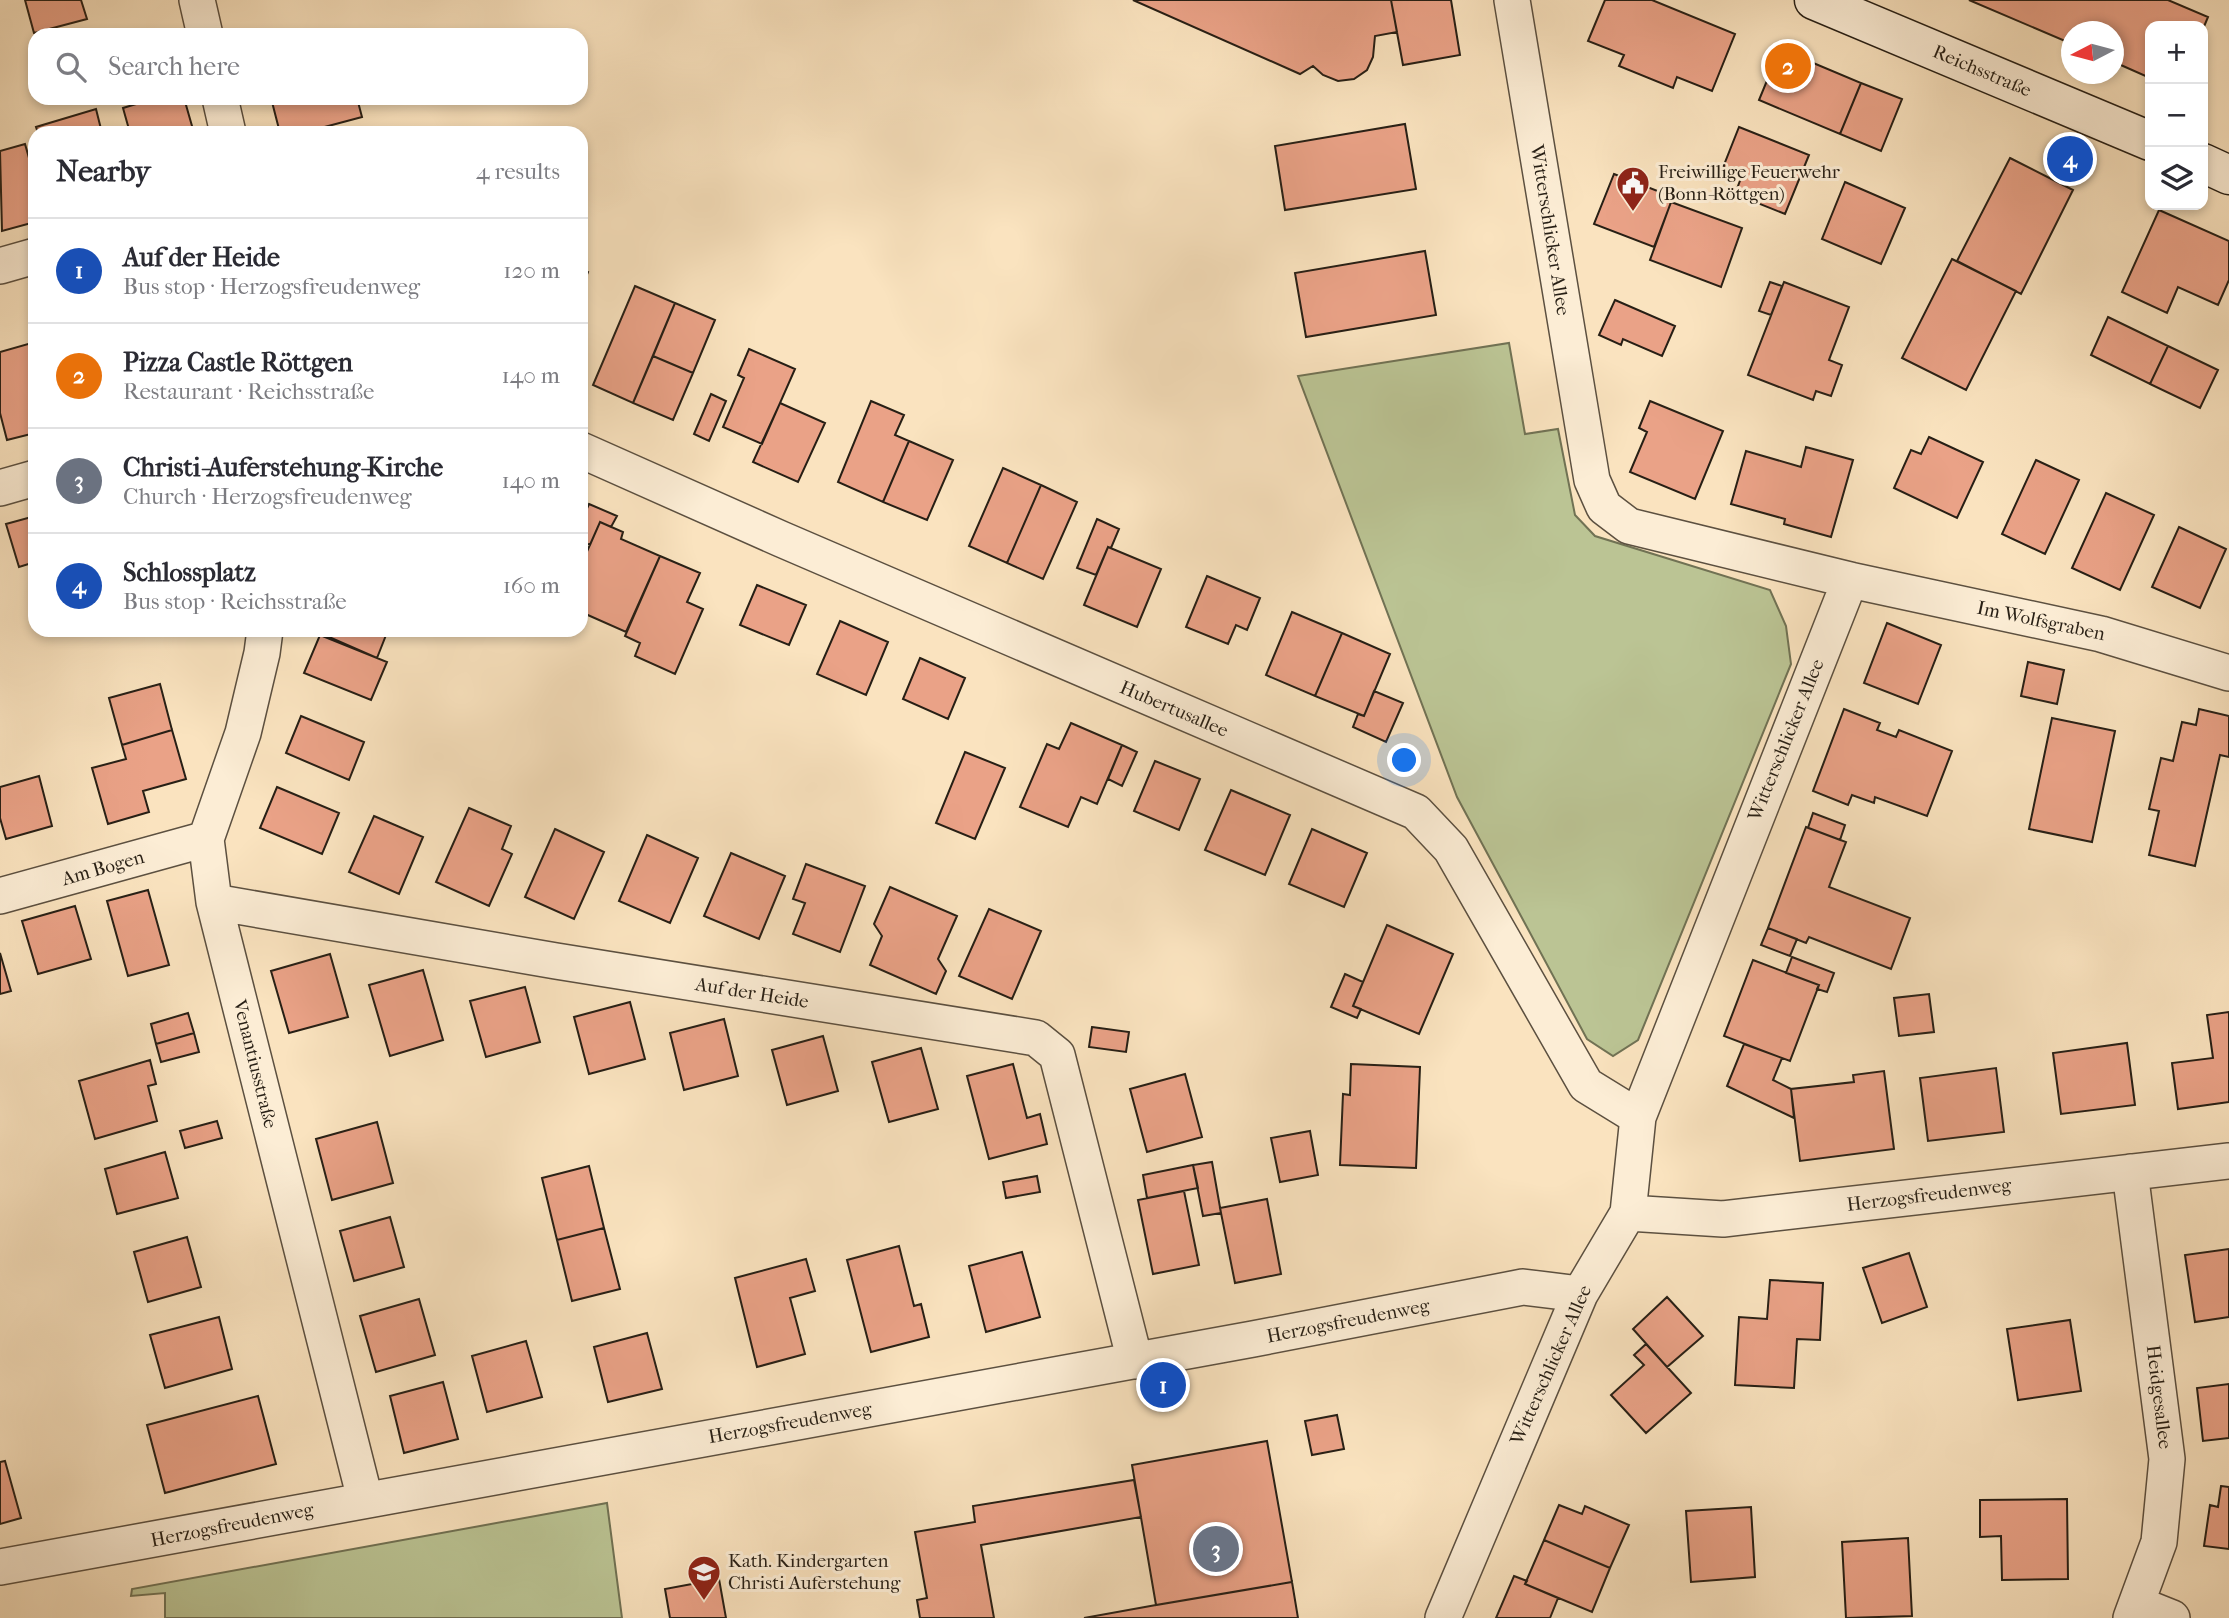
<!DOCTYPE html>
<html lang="en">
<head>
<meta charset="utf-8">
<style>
  :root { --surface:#fff; --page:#f7f7f7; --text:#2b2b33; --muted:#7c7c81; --line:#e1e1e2; --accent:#8f2418 }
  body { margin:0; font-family:"IM FELL French Canon",serif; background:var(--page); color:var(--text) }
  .controls { position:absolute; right:21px; top:21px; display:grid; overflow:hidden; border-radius:14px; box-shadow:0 4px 10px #0003 }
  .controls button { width:63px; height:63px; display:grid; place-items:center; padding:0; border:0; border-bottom:2px solid var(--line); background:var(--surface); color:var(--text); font:35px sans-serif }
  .compass { position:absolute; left:2061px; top:21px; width:63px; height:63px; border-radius:50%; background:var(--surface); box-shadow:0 4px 10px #0003; rotate:264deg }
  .you { position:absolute; left:1405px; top:761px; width:24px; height:24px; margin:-18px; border:5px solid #fff; border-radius:50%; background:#1a73e8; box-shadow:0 0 0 10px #1a73e833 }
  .badge { display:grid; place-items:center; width:46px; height:46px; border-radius:50%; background:var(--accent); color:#fff; font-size:23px; font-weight:700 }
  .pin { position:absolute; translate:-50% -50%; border:4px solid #fff; box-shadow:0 2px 7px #0006 }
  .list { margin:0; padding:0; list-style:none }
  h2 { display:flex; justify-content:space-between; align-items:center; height:91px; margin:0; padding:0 28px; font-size:30px }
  h2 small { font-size:23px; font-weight:400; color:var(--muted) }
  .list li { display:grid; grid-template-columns:46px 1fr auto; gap:21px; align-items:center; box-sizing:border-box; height:105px; padding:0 28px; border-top:2px solid var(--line) }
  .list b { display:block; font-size:26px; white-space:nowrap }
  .list p { margin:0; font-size:23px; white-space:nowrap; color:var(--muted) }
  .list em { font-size:23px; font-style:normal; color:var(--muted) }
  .icon { flex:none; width:38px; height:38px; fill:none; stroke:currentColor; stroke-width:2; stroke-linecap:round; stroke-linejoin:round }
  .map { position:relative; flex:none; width:2229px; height:1618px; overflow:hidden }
  .search { position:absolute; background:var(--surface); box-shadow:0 4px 10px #0003; left:28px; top:28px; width:560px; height:77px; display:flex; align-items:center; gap:18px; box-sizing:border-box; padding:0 24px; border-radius:21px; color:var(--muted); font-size:26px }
  .panel { position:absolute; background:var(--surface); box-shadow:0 4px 10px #0003; left:28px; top:126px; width:560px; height:511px; border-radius:21px }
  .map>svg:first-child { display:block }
  .green { fill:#bbc494; stroke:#717254; stroke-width:2 }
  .building { fill:#eaa287; stroke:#271f15; stroke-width:2 }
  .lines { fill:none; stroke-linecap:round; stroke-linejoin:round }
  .street-casing { stroke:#5c5040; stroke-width:38 }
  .secondary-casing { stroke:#271f15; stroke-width:41 }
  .street { stroke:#fcedd5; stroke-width:35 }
  .secondary { stroke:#fcedd5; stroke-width:38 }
  .labels { text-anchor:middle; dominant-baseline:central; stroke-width:6; stroke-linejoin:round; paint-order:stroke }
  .street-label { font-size:19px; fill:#271f15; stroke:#fcedd5 }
  .poi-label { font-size:19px; fill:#271f15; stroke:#fcedd5; text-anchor:start }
</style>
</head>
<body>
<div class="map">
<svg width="2229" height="1618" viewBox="0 0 2229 1618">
  <rect width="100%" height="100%" fill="#fae3bf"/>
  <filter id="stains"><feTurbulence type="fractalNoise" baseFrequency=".00286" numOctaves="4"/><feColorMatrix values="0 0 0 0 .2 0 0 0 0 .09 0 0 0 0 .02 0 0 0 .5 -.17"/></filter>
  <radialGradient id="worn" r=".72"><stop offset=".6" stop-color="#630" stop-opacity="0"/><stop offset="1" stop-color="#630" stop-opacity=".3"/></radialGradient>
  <!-- green -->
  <path class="green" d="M1509 343 1525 434 1558 429 1575 515 1595 536 1770 590 1786 626 1791 664 1638 1040 1613 1056 1587 1039 1457 797 1298 376Z
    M607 1503 622 1618H165V1593L131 1596 132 1589Z"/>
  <!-- building -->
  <path class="building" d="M25 0H81L87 19 34 33Z
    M1133 0H1391L1397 32 1375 36 1373 57 1367 70 1354 79 1338 81 1323 75 1313 66 1300 74Z
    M1391 0H1451L1460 55 1403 65Z
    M1605 0H1652L1735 34 1712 91 1677 77 1673 88 1619 66 1624 55 1588 41Z
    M1969 0H2168L2208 17 2203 29V26H2150V78L2114 62V32H2072V44Z
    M1780 49 1861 83 1840 134 1759 100Z
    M1861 83 1902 99 1881 151 1840 134Z
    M156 98H184L194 133H130L123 108Z
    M271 98H357L362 117 302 133H280Z
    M96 109 102 133H38L36 127Z
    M1405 124 1416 189 1285 210 1275 146Z
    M1739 127 1809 155 1785 214 1735 194 1741 178 1722 170Z
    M25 144 35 179V222L2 231 0 151Z
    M2010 158 2073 190 2021 294 1957 261Z
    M1614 174 1673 197 1654 247 1594 224Z
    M1845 182 1905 208 1881 264 1822 239Z
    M1671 202 1742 228 1721 287 1650 260Z
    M2159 210 2229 241V280L2218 305 2178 287 2167 313 2122 292Z
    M1425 251 1436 315 1306 337 1295 273Z
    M1952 259 2016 291 1966 390 1902 358Z
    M581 269 588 272 581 290Z
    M1770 282 1782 286 1771 315 1759 311Z
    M1784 282 1849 307 1829 360 1842 365 1831 396 1816 391 1813 400 1748 375Z
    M635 286 675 303 633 403 593 385Z
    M1615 300 1675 326 1662 356 1623 339 1621 345 1599 335Z
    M675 303 715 320 693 373 653 356Z
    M2108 317 2168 346 2150 384 2091 355Z
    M35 342V433L7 440 0 413V352Z
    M2168 346 2218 370 2200 408 2150 384Z
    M749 349 795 369 762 444 723 427 744 378 738 375Z
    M653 356 693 373 673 420 633 403Z
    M711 394 726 401 709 441 694 434Z
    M871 401 904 415 895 435 909 441 883 502 838 482Z
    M1650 401 1723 431 1695 499 1630 472 1647 432 1639 428Z
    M780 403 825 423 798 482 753 462Z
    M1929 437 1983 462 1957 518 1894 488 1911 450 1921 454Z
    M909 441 953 460 927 520 883 502Z
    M1806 447 1853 460 1831 537 1784 524 1785 519 1731 504 1746 451 1801 467Z
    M2036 460 2079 480 2045 554 2002 534Z
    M1003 468 1041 485 1007 563 969 546Z
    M1041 485 1077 502 1043 579 1007 563Z
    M2106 493 2154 515 2120 590 2072 568Z
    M589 504 617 516 611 527 600 522 590 545 581 541V522Z
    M35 516V562L19 567 6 524Z
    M1097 519 1119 529 1111 548 1108 547 1096 575 1077 568Z
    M600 522 623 532 621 539 660 556 626 632 581 612V565Z
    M2179 527 2226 549 2200 608 2152 587Z
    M1108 547 1161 569 1137 627 1084 605Z
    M660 556 700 573 687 602 703 609 675 674 635 656 640 643 625 636Z
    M1207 576 1260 598 1247 630 1236 625 1228 644 1186 627Z
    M757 585 806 605 789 645 740 625Z
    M1292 612 1342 633 1315 696 1266 675Z
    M840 621 888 642 866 695 817 674Z
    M1887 623 1941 645 1918 704 1864 683Z
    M313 630H388L377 658Z
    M1342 633 1390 654 1364 716 1315 696Z
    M320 635 387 662 371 700 304 673Z
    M920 658 965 678 948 719 903 699Z
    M2028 662 2064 670 2057 704 2021 696Z
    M160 684 172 730 122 745 109 698Z
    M1374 691 1403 703 1386 742 1353 727 1358 714 1364 716Z
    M1844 709 1880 723 1877 730 1896 737 1899 730 1952 751 1927 816 1875 797 1874 803 1852 795 1848 805 1813 791Z
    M2199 709 2229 716V757L2220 755 2195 866 2149 855 2159 811 2149 809 2161 758 2173 761 2182 722 2196 725Z
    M301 716 364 742 349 780 286 753Z
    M2052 718 2115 731 2092 842 2029 829Z
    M1071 723 1122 745 1097 804 1081 797 1068 827 1020 807 1047 744 1059 749Z
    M172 730 186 779 143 791 149 812 108 824 92 768 126 759 122 745Z
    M1122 745 1137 752 1122 786 1108 779Z
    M965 752 1005 768 975 839 936 823Z
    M1155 761 1200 779 1179 830 1134 811Z
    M39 776 52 826 6 839 0 818V787Z
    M277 787 339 813 322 854 260 828Z
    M1231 790 1290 815 1265 875 1205 850Z
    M469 808 511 826 502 849 512 854 489 906 436 882Z
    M1813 813 1845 825 1840 840 1808 828Z
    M374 816 423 837 399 894 349 872Z
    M1806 827 1846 842 1829 887 1910 918 1891 969 1809 937 1806 943 1768 928Z
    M555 829 604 852 574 919 525 897Z
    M1312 829 1367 853 1344 907 1289 884Z
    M647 835 698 858 670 923 619 901Z
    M731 853 785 876 759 939 704 916Z
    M806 864 865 886 840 952 793 934 805 903 793 899Z
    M890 887 957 916 938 959 946 971 936 994 870 965 882 936 874 924Z
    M148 890 169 965 128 976 107 901Z
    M75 906 91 959 38 974 22 921Z
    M989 909 1041 931 1012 999 959 976Z
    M1387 925 1453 954 1419 1034 1353 1006Z
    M1768 928 1797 939 1790 956 1761 945Z
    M0 953 11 991 0 994Z
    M330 954 348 1017 289 1033 271 971Z
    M1792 957 1834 973 1827 992 1817 989 1819 985 1786 973Z
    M1753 960 1819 985 1790 1061 1724 1036Z
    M423 970 443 1040 390 1056 369 985Z
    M1345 974 1363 982 1353 1006 1361 1009 1357 1018 1331 1007Z
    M525 987 540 1042 486 1057 470 1001Z
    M1929 994 1934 1032 1899 1036 1894 998Z
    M630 1002 645 1059 589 1074 574 1017Z
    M2229 1012V1102L2178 1109 2172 1063 2213 1058 2207 1015Z
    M188 1013 194 1033 156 1044 151 1024Z
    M724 1019 738 1076 684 1090 670 1033Z
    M1092 1027 1129 1032 1126 1052 1089 1047Z
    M194 1033 199 1052 161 1062 156 1044Z
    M823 1036 838 1091 787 1105 772 1050Z
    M2127 1043 2135 1105 2061 1114 2053 1053Z
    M1744 1044 1782 1058 1773 1080 1791 1089 1794 1118 1727 1086Z
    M921 1048 938 1109 889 1122 872 1062Z
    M150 1060 156 1084 148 1086 157 1121 95 1139 79 1081Z
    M1013 1064 1027 1118 1040 1114 1047 1144 989 1159 967 1076Z
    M1351 1064 1420 1067 1416 1168 1340 1165 1343 1094 1350 1095Z
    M1996 1068 2004 1132 1928 1141 1920 1078Z
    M1884 1071 1894 1149 1800 1161 1791 1089 1854 1082 1853 1075Z
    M1185 1074 1202 1137 1147 1152 1130 1089Z
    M217 1121 222 1138 185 1148 180 1131Z
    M377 1122 393 1183 332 1200 316 1139Z
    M1310 1131 1318 1175 1280 1182 1271 1138Z
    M165 1152 178 1198 117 1214 105 1169Z
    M1212 1162 1221 1213 1203 1216 1193 1165Z
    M1193 1165 1198 1188 1147 1198 1143 1175Z
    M589 1166 604 1228 557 1240 542 1178Z
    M1037 1176 1040 1192 1006 1198 1003 1182Z
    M1184 1191 1199 1265 1153 1274 1138 1200Z
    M1267 1199 1281 1274 1235 1283 1220 1208Z
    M390 1217 404 1267 354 1281 340 1231Z
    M604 1228 620 1289 572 1301 557 1240Z
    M187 1237 201 1287 148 1302 134 1252Z
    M899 1246 914 1306 921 1304 929 1337 871 1352 847 1260Z
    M2229 1249V1317L2195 1322 2185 1255Z
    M1022 1252 1040 1317 986 1332 969 1266Z
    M1909 1253 1927 1307 1882 1323 1863 1268Z
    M806 1259 815 1291 790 1298 805 1354 757 1367 735 1278Z
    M1770 1280 1823 1283 1820 1340 1797 1339 1794 1388 1735 1385 1739 1317 1767 1319Z
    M1667 1297 1703 1336 1667 1367 1633 1329Z
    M419 1299 435 1355 376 1372 360 1316Z
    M219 1317 232 1369 165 1388 150 1335Z
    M2070 1320 2081 1391 2018 1400 2007 1329Z
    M647 1333 662 1389 608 1402 594 1347Z
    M526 1341 542 1397 487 1412 472 1356Z
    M1646 1344 1691 1393 1646 1433 1611 1395 1644 1365 1634 1355Z
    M443 1382 458 1439 404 1453 390 1396Z
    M2229 1384V1438L2203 1441 2197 1388Z
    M258 1396 276 1464 165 1493 147 1425Z
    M1337 1415 1344 1449 1312 1455 1305 1421Z
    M1267 1441 1292 1582 1156 1605 1132 1465Z
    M5 1461 21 1518 0 1524V1462Z
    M1134 1480 1141 1517 981 1545 994 1618H920L917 1600 927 1598 915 1532 975 1522 973 1506Z
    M2221 1486 2229 1487V1549L2204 1546 2210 1505 2218 1507Z
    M2067 1499 2068 1579 2002 1580 2001 1536 1980 1537V1500Z
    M1559 1505 1582 1514 1585 1506 1629 1525 1610 1568 1544 1540Z
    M1751 1507 1755 1577 1691 1582 1686 1511Z
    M1908 1538 1912 1616 1846 1618 1842 1542Z
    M1544 1540 1610 1568 1592 1612 1525 1584Z
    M1514 1576 1527 1581 1525 1584 1558 1598 1550 1618H1496Z
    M719 1579 726 1618H670L665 1589Z
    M1292 1582 1298 1618H1084L1156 1605Z"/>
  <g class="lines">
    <defs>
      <path id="street" d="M197 0 205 35
        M220 98 228 133
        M0 266 35 256
        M581 450 781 539 1416 812 1451 849 1586 1085 1638 1117
        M0 488 35 478
        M1850 580 2101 634 2229 673
        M265 630 262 653 243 733 206 839 214 902 365 1499
        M0 896 206 839
        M214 902 556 961 1036 1038 1057 1055 1135 1361
        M2130 1172 2167 1459 2159 1542 2131 1618
        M1628 1213 1723 1219 2229 1161
        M0 1567 1253 1339 1523 1287 1580 1294
        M2137 1604 2172 1618
        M1443 1618 1580 1294 1628 1213 1638 1117 1850 580 1629 526 1604 507 1592 480 1512 0"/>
      <path id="secondary" d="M1814 0 2150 141
        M2203 163 2229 175"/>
    </defs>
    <!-- street casing -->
    <use href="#street" class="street-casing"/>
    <!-- secondary casing -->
    <use href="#secondary" class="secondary-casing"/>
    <!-- street -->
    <use href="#street" class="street"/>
    <!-- secondary -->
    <use href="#secondary" class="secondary"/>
  </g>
  <!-- icons -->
  <defs>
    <symbol id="civic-pin" viewBox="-11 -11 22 30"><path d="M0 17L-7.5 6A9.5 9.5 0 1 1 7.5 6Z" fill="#8f2418" stroke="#fcedd5"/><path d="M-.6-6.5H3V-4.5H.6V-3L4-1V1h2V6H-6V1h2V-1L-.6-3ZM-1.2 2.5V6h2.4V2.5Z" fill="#fff"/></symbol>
    <symbol id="school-pin" viewBox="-11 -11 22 30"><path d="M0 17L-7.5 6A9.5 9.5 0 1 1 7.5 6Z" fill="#8f2418" stroke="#fcedd5"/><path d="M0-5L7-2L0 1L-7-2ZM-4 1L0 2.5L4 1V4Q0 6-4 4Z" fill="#fff"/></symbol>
  </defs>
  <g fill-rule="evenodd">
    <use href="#civic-pin" x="1614" y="164" width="38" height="52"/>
    <use href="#school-pin" x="685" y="1553" width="38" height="52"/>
  </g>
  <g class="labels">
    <!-- street labels -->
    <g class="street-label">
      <text transform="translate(1982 71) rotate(23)">Reichsstraße</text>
      <text transform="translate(1550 230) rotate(81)">Witterschlicker Allee</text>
      <text transform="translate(2041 621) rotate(12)">Im Wolfsgraben</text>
      <text transform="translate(1174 709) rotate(23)">Hubertusallee</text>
      <text transform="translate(1786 740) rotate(-68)">Witterschlicker Allee</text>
      <text transform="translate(103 868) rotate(-16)">Am Bogen</text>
      <text transform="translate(752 993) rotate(9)">Auf der Heide</text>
      <text transform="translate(255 1064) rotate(76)">Venantiusstraße</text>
      <text transform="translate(1929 1195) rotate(-7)">Herzogsfreudenweg</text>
      <text transform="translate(1348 1321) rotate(-11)">Herzogsfreudenweg</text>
      <text transform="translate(1551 1365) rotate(-66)">Witterschlicker Allee</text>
      <text transform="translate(2159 1397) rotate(83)">Heidgesallee</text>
      <text transform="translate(790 1423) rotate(-10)">Herzogsfreudenweg</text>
      <text transform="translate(232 1525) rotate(-11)">Herzogsfreudenweg</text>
    </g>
    <!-- poi labels -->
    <g class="poi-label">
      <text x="1658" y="172">Freiwillige Feuerwehr<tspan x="1658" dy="22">(Bonn-Röttgen)</tspan></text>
      <text x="728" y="1561">Kath. Kindergarten<tspan x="728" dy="22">Christi Auferstehung</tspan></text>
    </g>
  </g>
  <rect width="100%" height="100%" filter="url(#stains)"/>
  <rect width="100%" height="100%" fill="url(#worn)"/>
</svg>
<div class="controls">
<button>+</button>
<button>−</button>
<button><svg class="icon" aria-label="layers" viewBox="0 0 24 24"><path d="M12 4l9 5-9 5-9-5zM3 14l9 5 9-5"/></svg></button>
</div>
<svg class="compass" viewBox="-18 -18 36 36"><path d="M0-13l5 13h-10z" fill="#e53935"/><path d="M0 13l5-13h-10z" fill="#7c7c81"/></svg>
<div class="you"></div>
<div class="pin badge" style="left:1163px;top:1385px;background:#1a4fb4">1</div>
<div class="pin badge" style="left:1788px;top:66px;background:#e8710a">2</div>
<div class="pin badge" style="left:1216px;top:1549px;background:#6b7280">3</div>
<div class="pin badge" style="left:2070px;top:159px;background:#1a4fb4">4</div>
<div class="search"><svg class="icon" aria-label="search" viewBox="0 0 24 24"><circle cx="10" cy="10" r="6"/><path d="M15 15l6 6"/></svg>Search here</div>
<section class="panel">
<h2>Nearby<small>4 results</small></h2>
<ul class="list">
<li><span class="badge" style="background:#1a4fb4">1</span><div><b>Auf der Heide</b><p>Bus stop · Herzogsfreudenweg</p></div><em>120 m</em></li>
<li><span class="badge" style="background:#e8710a">2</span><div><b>Pizza Castle Röttgen</b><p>Restaurant · Reichsstraße</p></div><em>140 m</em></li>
<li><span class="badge" style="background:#6b7280">3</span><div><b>Christi-Auferstehung-Kirche</b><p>Church · Herzogsfreudenweg</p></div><em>140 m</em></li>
<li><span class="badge" style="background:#1a4fb4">4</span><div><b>Schlossplatz</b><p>Bus stop · Reichsstraße</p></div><em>160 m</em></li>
</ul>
</section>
</div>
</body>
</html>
